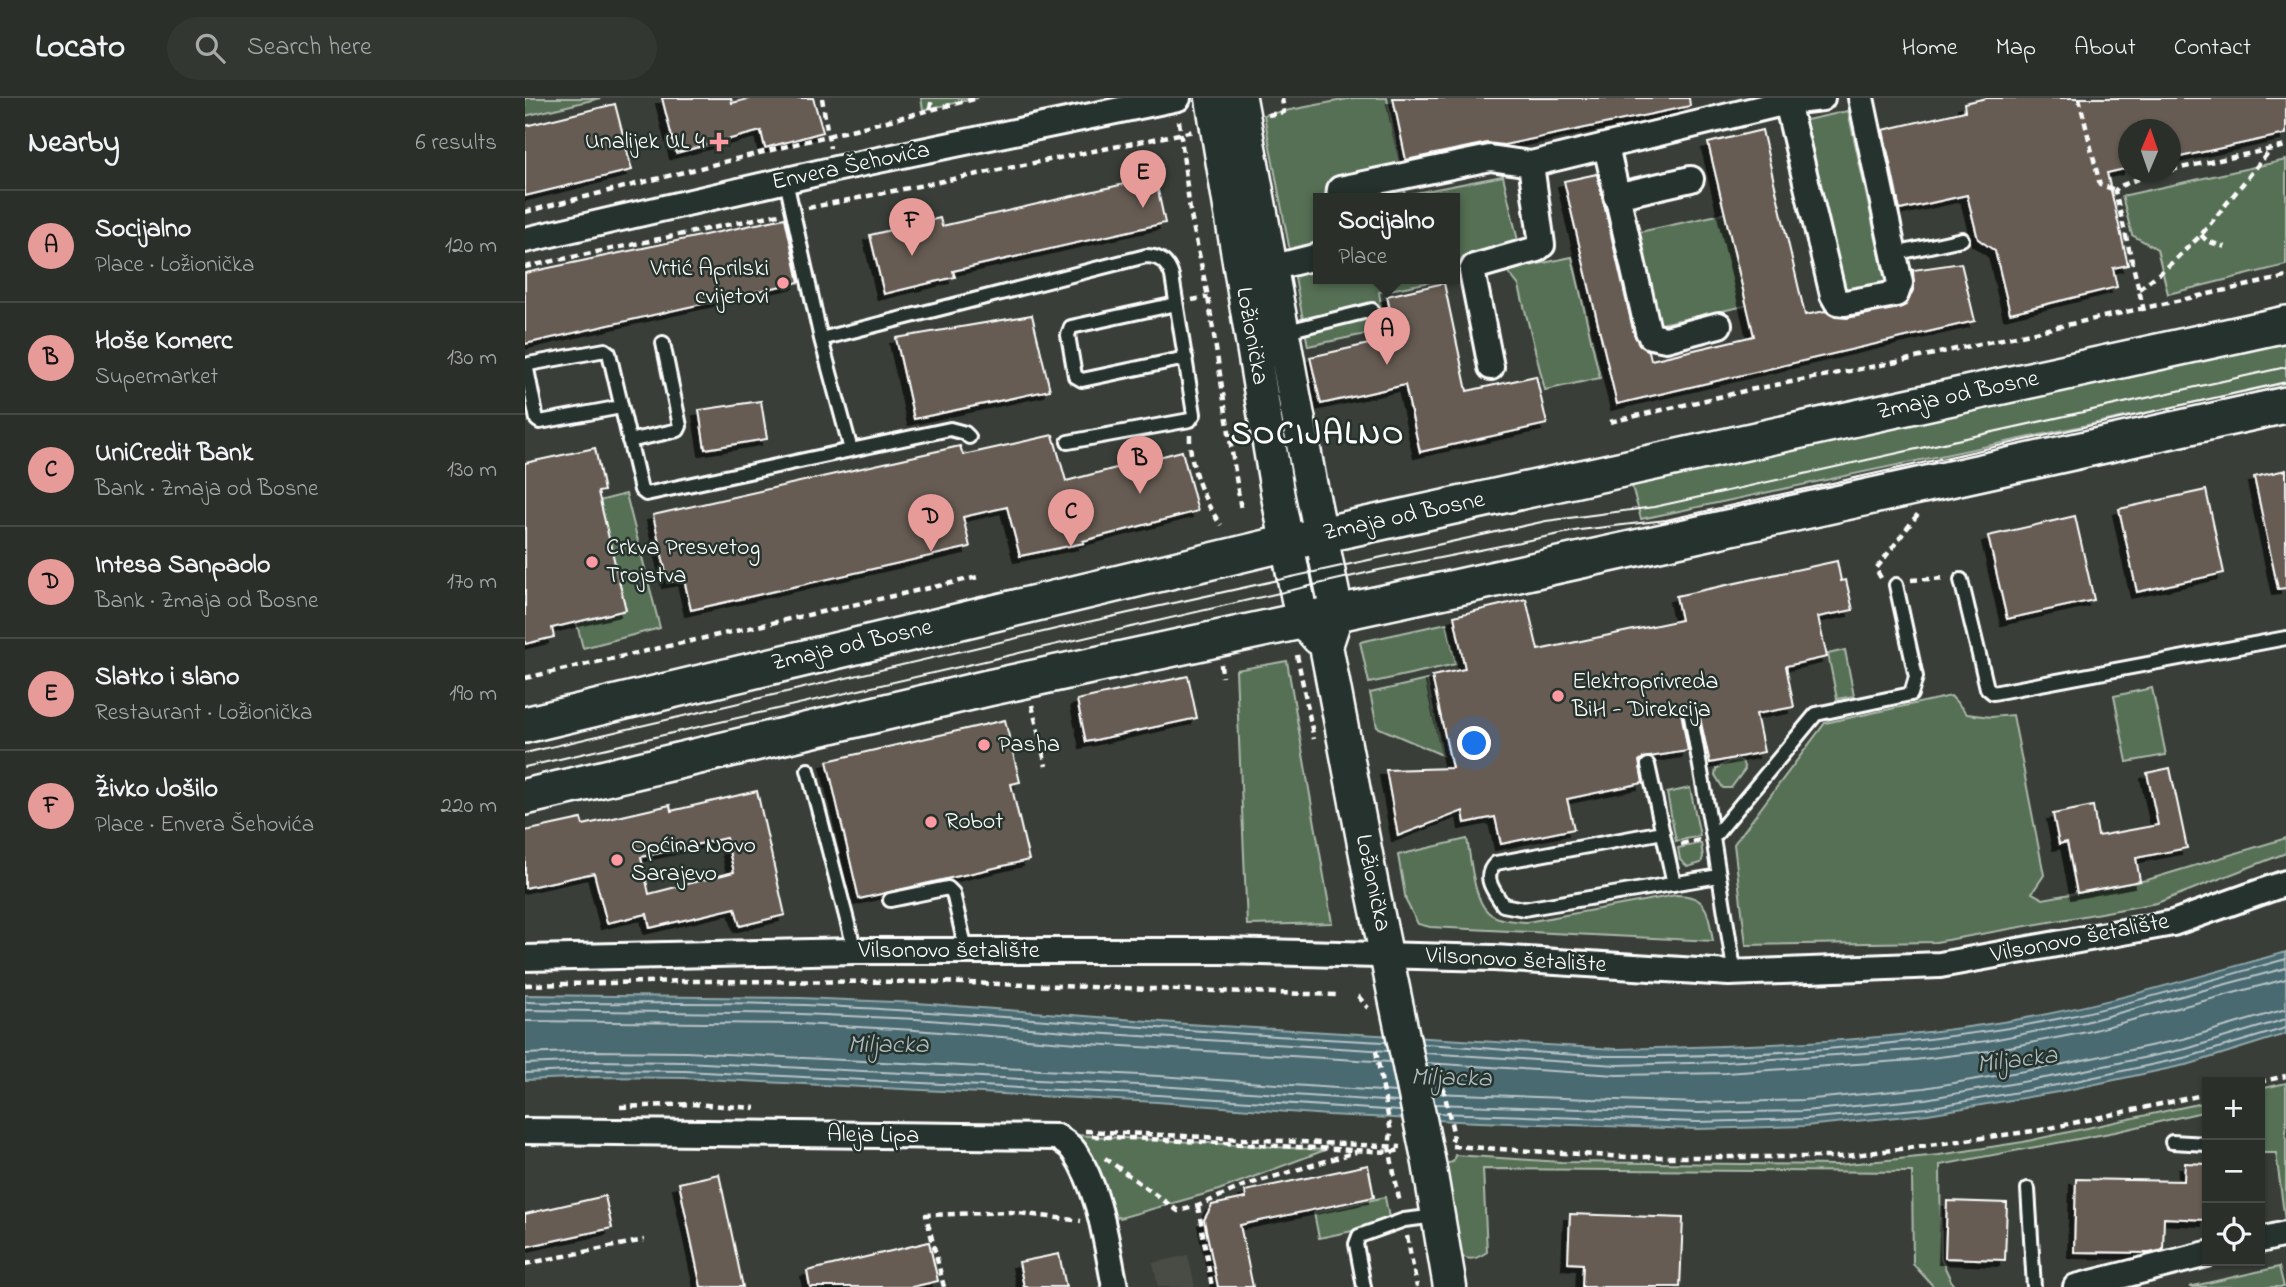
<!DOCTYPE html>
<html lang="en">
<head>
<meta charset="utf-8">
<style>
  :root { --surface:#2b2f2a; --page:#333732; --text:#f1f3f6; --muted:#a6a9a8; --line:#474a47; --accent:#e69b98 }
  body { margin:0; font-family:"Indie Flower",sans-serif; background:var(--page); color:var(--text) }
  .controls { position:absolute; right:21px; bottom:21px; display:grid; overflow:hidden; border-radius:0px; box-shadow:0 2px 5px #0004 }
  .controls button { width:63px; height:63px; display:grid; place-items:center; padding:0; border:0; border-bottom:2px solid var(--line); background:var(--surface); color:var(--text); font:35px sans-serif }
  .compass { position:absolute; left:1593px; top:21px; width:63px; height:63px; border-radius:50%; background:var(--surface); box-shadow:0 2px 5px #0004; rotate:2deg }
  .you { position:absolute; left:950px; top:646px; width:24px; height:24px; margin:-18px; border:5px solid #fff; border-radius:50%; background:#1a73e8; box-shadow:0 0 0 10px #1a73e833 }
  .badge { display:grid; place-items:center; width:46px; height:46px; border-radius:50%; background:var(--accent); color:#111; font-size:23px; font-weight:700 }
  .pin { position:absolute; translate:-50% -58px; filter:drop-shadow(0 2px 4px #0008) }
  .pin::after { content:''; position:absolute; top:37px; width:24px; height:21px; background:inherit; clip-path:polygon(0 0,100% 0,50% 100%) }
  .popup { position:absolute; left:788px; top:95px; width:147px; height:91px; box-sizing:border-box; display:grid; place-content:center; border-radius:0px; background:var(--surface); filter:drop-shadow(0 2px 5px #0005); font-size:23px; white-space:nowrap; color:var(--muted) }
  .popup b { font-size:26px; color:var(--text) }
  .popup::after { content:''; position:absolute; left:50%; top:100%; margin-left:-14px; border:14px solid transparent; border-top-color:var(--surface) }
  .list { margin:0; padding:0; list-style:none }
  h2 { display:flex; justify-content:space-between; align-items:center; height:91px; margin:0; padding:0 28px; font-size:30px }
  h2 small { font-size:23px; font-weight:400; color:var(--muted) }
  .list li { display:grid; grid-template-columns:46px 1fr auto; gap:21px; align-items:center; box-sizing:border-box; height:112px; padding:0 28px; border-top:2px solid var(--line) }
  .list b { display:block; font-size:26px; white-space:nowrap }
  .list p { margin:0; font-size:23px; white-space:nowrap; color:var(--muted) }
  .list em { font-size:23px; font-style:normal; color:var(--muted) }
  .icon { flex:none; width:38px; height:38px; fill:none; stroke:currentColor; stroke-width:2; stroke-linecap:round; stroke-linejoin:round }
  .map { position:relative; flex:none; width:1761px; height:1189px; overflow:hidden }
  header { display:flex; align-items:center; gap:42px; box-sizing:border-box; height:98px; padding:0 35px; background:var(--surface); border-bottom:2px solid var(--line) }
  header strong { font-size:33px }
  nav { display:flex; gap:38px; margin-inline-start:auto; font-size:24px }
  .search { width:490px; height:63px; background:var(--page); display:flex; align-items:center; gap:18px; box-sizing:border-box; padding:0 24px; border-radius:38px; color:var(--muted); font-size:26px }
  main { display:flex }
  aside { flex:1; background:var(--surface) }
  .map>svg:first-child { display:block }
  .built { fill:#4a4b44 }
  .green { fill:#576f54; stroke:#abb7aa; stroke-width:2 }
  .water { fill:#4a6a71; stroke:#92a6aa; stroke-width:2 }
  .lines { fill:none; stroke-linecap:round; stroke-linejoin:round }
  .shore { stroke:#b7c3c6; stroke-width:2 }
  .building { fill:#665b52; stroke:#fff; stroke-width:2; fill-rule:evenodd; filter:url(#shadow) }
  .service-casing { stroke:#fff; stroke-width:18 }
  .minor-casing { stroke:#fff; stroke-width:30 }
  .tertiary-casing { stroke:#fff; stroke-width:37 }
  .secondary-casing { stroke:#fff; stroke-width:40 }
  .path { stroke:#fff; stroke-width:4.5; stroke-dasharray:7 5; stroke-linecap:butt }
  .service { stroke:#26332d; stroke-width:12 }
  .minor { stroke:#26332d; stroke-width:24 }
  .tertiary { stroke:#26332d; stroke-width:32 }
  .secondary { stroke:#26332d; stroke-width:35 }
  .tram { stroke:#fff; stroke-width:2 }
  .poi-dot { fill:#ff9aa2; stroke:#26332d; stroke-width:2.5 }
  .labels { text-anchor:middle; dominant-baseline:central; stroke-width:5; stroke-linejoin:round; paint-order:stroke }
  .poi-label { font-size:24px; fill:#fff; stroke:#26332d; text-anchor:start }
  .street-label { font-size:24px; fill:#fff; stroke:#26332d }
  .water-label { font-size:26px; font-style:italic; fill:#aebcbf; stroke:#26332d }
  .district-label { font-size:32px; font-weight:bold; letter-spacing:2px; fill:#fff; stroke:#26332d }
</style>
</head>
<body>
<header>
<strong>Locato</strong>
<div class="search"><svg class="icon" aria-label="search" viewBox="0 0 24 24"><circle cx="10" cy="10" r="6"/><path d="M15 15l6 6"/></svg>Search here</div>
<nav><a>Home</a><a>Map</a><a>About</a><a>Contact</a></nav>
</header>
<main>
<aside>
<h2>Nearby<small>6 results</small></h2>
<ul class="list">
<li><span class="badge">A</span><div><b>Socijalno</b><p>Place · Ložionička</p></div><em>120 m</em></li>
<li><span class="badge">B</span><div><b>Hoše Komerc</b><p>Supermarket</p></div><em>130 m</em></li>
<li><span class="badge">C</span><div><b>UniCredit Bank</b><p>Bank · Zmaja od Bosne</p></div><em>130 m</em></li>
<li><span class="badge">D</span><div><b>Intesa Sanpaolo</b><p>Bank · Zmaja od Bosne</p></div><em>170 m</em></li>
<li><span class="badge">E</span><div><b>Slatko i slano</b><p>Restaurant · Ložionička</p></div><em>190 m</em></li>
<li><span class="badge">F</span><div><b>Živko Jošilo</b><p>Place · Envera Šehovića</p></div><em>220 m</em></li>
</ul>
</aside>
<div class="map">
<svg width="1761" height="1189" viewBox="0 0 1761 1189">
  <defs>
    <filter id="shadow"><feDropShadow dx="-6" dy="6" stdDeviation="0" flood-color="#0009"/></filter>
  </defs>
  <rect width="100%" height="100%" fill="#393f38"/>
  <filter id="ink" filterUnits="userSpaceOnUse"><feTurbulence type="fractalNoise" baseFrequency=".0143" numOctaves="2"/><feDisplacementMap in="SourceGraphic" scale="14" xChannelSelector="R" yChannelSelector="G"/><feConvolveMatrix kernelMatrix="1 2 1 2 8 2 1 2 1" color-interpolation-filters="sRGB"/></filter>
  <g filter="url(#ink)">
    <!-- built -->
    <path class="built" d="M663 1157 670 1189H633L628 1165Z"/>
    <!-- green -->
    <path class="green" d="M0 0H76L0 18Z
      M396 0H453L398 12Z
      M828 0H862L880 97 978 78 999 169 1047 159 1075 280 1020 292 994 188 980 170 930 179V101H794V181H921L854 194 860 232 783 248 739 17Z
      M1323 13 1362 191 1320 200 1277 23Z
      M1761 62V167L1643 196 1632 151 1607 137 1597 98Z
      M1211 113 1234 205 1131 227 1110 135Z
      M1761 235V285L1116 421 1105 381Z
      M101 396 135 530 58 550 24 416Z
      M922 525 931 566 844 585 835 544Z
      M1320 552 1329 598 1312 601 1303 556Z
      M762 563 807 825 722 827 711 572Z
      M902 582 917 657 852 629 845 595Z
      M1627 590 1641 657 1602 664 1589 598Z
      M1426 598 1442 616 1466 619 1488 617 1519 777 1507 795 1518 801 1622 782 1761 740V755L1632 805 1411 844 1221 847 1209 746 1300 625Z
      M1213 662 1217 663 1220 671 1206 690H1198L1190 677 1191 671 1205 663Z
      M1165 690 1175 738 1151 743 1142 695Z
      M942 741C946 760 948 802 964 815 974 823 990 823 1002 824L1151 797C1184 797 1183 816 1188 843L905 829 893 826 881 803 873 757Z
      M1176 745 1178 759 1176 765 1163 769 1155 762 1153 750Z
      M1761 985V1122L1760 1123 1751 1055H1735V991Z
      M1682 1004V1013L1590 1034 1415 1067 1416 1161 1429 1189H1409L1388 1166 1387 1074 958 1071 962 1154C950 1162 944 1163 932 1156L911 1068 928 1064 930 1057 1036 1064 1312 1067 1414 1057 1498 1044Z
      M550 1037 800 1052 691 1093 595 1120 583 1115Z
      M860 1099 865 1125 794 1140 789 1115Z
      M1754 1169 1759 1189H1664Z"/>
    <!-- water -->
    <path class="water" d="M1761 854V936L1665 966 1533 994 1403 1016 1279 1028 1173 1031 954 1024 803 1017 632 1004 159 980 68 979 0 982V897L276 900 392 905 662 926 1091 951C1213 948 1336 945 1457 927 1560 913 1661 882 1761 854Z"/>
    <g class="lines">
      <!-- shore -->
      <path class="shore" d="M0 904C93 907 187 903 280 907 474 916 667 935 861 944
        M0 912 276 916 391 921 566 935 863 953
        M0 923 276 926 390 932 565 946 865 964
        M897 946C962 949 1028 958 1093 958 1214 959 1338 951 1457 934 1560 920 1661 889 1761 861
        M899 955 1092 967 1201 964 1388 952 1462 943 1560 924 1761 870
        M0 956 68 953 161 954 634 978 871 994
        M901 965 1092 977 1201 975 1389 962 1463 953 1562 934 1761 881
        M0 966 68 963 160 964 633 988 874 1004
        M0 975 68 972 160 973 633 997 875 1013
        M908 995 1173 1005 1278 1002 1399 990 1529 968 1658 941 1761 911
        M910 1006 1173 1015 1279 1013 1400 1001 1531 978 1661 951 1761 921
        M912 1015 1173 1024 1279 1021 1402 1010 1532 987 1663 959 1761 930"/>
    </g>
    <!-- building -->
    <path class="building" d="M137 0H206L207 5 227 0H288L298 34 240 50 236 33 151 55Z
      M868 0H1164L1165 8 979 47 962 45 881 62Z
      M1462 0H1761V36L1646 61V32H1604V70L1582 75 1603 167 1588 170 1592 189 1485 215 1470 153 1453 141 1442 97 1375 112 1358 32 1440 13 1439 5Z
      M90 6 107 72 0 98V28Z
      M1237 32 1280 217 1300 213 1310 219 1322 220 1374 210 1381 207 1389 190 1388 172 1436 165 1450 223 1092 306 1039 83 1072 76 1109 236 1114 246 1124 253 1126 262 1229 238 1183 45Z
      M630 79 640 125 428 173 430 179 359 196 345 137 415 120 417 128Z
      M260 120 274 184 0 246V175Z
      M919 185 942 293 1011 278 1022 326 895 354 880 287 796 306 785 259 871 240 862 198Z
      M507 217 525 292 389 321 371 240Z
      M236 303 242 341 180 351 174 312Z
      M528 337 541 383 657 353 673 413 558 443 559 445 495 458 482 409 438 419 445 449 166 512 159 481 143 484 128 417 435 348 438 357Z
      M70 350 79 393 73 394 101 512 27 530 29 539 0 546V365Z
      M1761 372V490L1753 491 1729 379Z
      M1681 392 1699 475 1612 494 1594 411Z
      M1550 418 1569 502 1482 521 1463 438Z
      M1312 463 1316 483 1321 482 1328 512 1293 519 1302 559 1261 568 1269 609 1231 616 1239 654 1185 665 1173 611 1169 605H1163L1159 607 1156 614 1163 653 1118 660 1114 663 1118 685 1042 701 1049 731 976 746 970 719 940 725 938 713 873 738 861 672 927 670 907 578 940 571 929 518 1001 501 1013 552 1156 522 1151 498Z
      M663 578 672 620 561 644 552 602Z
      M480 622 495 684 486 686 504 762 334 801 302 663Z
      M1645 670 1662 750 1611 760 1615 783 1552 795 1542 744 1534 746 1528 716 1568 708 1573 738 1633 727 1622 675Z
      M232 693 260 817 215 828 210 810 125 830 122 816 82 825 69 775 0 790V733L56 721 58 727 145 707 146 713ZM201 740 209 774 124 796 116 759Z
      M1660 1065 1682 1066V1122L1639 1120 1638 1152 1624 1155 1549 1154 1551 1081 1659 1083Z
      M843 1067 849 1099 715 1127 728 1189H693L679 1122 687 1107 721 1100 720 1093Z
      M194 1076 218 1189H176L154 1085Z
      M80 1098 87 1130 0 1149V1116Z
      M1422 1103 1482 1105 1480 1162 1420 1160Z
      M1045 1116 1158 1120 1155 1189H1057L1058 1166 1043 1165Z
      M404 1144 413 1183 387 1189H285L282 1173Z
      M534 1156 541 1189H499L494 1164Z"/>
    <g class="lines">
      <defs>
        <path id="service" d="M261 83 296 241 621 158C635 158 643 165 647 178L669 316 665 322 543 344
          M1369 156 1437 141
          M651 206 546 229 543 237 550 278 557 282 661 260
          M758 234 847 212
          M96 309 15 324 12 322 2 271 4 266 80 252 84 255 116 392 121 396 326 352 296 241
          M104 343 153 332 155 328 138 245
          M326 352 425 331 440 335 444 339
          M1436 482 1462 590 1468 595 1761 540
          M1165 613 1188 740 1208 865 1204 875
          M1123 667 1149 786
          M283 672 330 853
          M1138 734 971 765C956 779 969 793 978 807L999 811 1194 778
          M1188 740 1291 616 1386 596 1391 579 1371 487
          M365 802 423 790 428 795 441 852
          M1647 1044 1682 1046
          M1503 1091 1509 1189
          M839 1189 831 1146 834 1138 879 1122 912 1118"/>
        <path id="minor" d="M1262 4 1308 197 1312 204 1320 205 1371 196 1375 185 1336 0
          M1081 48 1123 233 1126 238 1141 241 1194 227
          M1091 98 1166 81
          M814 101 815 91 965 60 1006 66 1262 4 1297 0
          M0 142 310 71 653 0
          M746 170 794 158
          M966 269 947 173 949 169 1012 151 1017 147 1006 66
          M0 860 330 853H698L969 860 1204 875 1415 867 1648 825 1761 785
          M0 1033 532 1039C538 1043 545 1047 549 1053 575 1092 581 1144 590 1189
          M1735 1142 1761 1136
          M1551 1189 1682 1156"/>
        <path id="tertiary" d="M687 0 752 393 777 522 793 540
          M715 0 785 384 812 515 801 548 803 558 848 793 904 1065 925 1189"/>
        <path id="secondary" d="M0 627 796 437 1761 226
          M0 699 463 590 934 489 1761 307"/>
      </defs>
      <!-- service casing -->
      <use href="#service" class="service-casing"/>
      <!-- minor casing -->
      <use href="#minor" class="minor-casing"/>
      <!-- tertiary casing -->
      <use href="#tertiary" class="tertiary-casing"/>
      <!-- secondary casing -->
      <use href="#secondary" class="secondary-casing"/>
      <!-- path -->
      <path class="path" d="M297 0 305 50
        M1554 0 1575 87 1591 92
        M405 11 407 0
        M743 17 759 14 757 0
        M654 23 665 113 683 199 716 412
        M1646 72 1761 48
        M283 110 669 33
        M0 114 453 0
        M1676 137 1682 143 1700 149
        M0 169 254 116
        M1614 191 1641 170 1676 137 1746 51
        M667 202 683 199
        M1619 213 1590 93 1593 89 1622 77 1638 74
        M1085 324 1224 292 1372 264 1761 179
        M665 337C664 368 678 402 696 427
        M1356 480 1351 471 1393 416
        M1386 482 1422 480
        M772 557 789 641
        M696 566 697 579
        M0 580 453 479
        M507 607 521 668
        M1156 746 1175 742
        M0 887 162 883 410 884 814 897
        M833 898 843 910
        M851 953 866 1034 864 1049 875 1106
        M913 966 928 1034 927 1043
        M1734 984 1761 978
        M95 1009 167 1006 230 1010
        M560 1033 876 1049
        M567 1038 865 1054 876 1052
        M927 1048 1102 1059H1315L1516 1032 1682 996
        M580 1060 653 1113 673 1108 718 1088 831 1054
        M673 1108 687 1189
        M882 1138 892 1189
        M0 1166 119 1142
        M419 1189 401 1117 486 1114 556 1123"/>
      <!-- service -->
      <use href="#service" class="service"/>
      <!-- minor -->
      <use href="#minor" class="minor"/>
      <!-- tertiary -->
      <use href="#tertiary" class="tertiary"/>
      <!-- secondary -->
      <use href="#secondary" class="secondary"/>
      <!-- tram -->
      <path class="tram" d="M0 655 531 531 1021 423 1129 409 1184 397 1761 269
        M0 669 854 472 1055 432 1141 422 1761 284"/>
    </g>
  </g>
  <!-- markers -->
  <g class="poi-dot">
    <path d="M190.5 33.5h7v7h7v7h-7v7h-7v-7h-7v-7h7z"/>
    <circle cx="258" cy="185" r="7"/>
    <circle cx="67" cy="464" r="7"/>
    <circle cx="1033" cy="598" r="7"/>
    <circle cx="459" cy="647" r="7"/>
    <circle cx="406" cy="724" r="7"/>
    <circle cx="92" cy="762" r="7"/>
  </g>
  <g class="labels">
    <!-- poi labels -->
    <g class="poi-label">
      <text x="180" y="44" text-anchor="end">Unalijek UL 4</text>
      <text x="244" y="171" text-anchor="end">Vrtić Aprilski<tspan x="244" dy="28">cvijetovi</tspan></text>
      <text x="81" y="450">Crkva Presvetog<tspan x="81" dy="28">Trojstva</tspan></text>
      <text x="1047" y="584">Elektroprivreda<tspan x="1047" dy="28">BiH - Direkcija</tspan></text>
      <text x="473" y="647">Pasha</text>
      <text x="420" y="724">Robot</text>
      <text x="106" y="748">Općina Novo<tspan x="106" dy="28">Sarajevo</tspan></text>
    </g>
    <!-- street labels -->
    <g class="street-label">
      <text transform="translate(326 69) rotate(-12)">Envera Šehovića</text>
      <text transform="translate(726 238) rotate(80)">Ložionička</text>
      <text transform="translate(1433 298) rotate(-12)">Zmaja od Bosne</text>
      <text transform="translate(879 419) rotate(-12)">Zmaja od Bosne</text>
      <text transform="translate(327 548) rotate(-13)">Zmaja od Bosne</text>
      <text transform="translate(847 785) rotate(78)">Ložionička</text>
      <text transform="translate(1555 841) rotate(-11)">Vilsonovo šetalište</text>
      <text x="424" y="853">Vilsonovo šetalište</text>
      <text transform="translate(991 863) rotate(3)">Vilsonovo šetalište</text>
      <text transform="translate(348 1038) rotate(1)">Aleja Lipa</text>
    </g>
    <!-- water labels -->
    <g class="water-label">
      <text x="363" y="948">Miljacka</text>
      <text transform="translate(1492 963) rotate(-7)">Miljacka</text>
      <text transform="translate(926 981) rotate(1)">Miljacka</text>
    </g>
    <!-- district labels -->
    <g class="district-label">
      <text x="793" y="337">SOCIJALNO</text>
    </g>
  </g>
</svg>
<div class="controls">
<button>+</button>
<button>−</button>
<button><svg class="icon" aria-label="locate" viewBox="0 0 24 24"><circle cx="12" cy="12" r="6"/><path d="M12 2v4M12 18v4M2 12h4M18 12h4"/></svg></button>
</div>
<svg class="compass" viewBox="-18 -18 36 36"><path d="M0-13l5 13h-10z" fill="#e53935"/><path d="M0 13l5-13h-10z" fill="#a6a9a8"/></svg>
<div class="you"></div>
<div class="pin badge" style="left:862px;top:267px">A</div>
<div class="popup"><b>Socijalno</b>Place</div>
<div class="pin badge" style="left:615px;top:396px">B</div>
<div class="pin badge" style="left:546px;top:449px">C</div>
<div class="pin badge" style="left:406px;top:454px">D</div>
<div class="pin badge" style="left:618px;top:110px">E</div>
<div class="pin badge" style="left:387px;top:158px">F</div>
</div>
</main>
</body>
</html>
